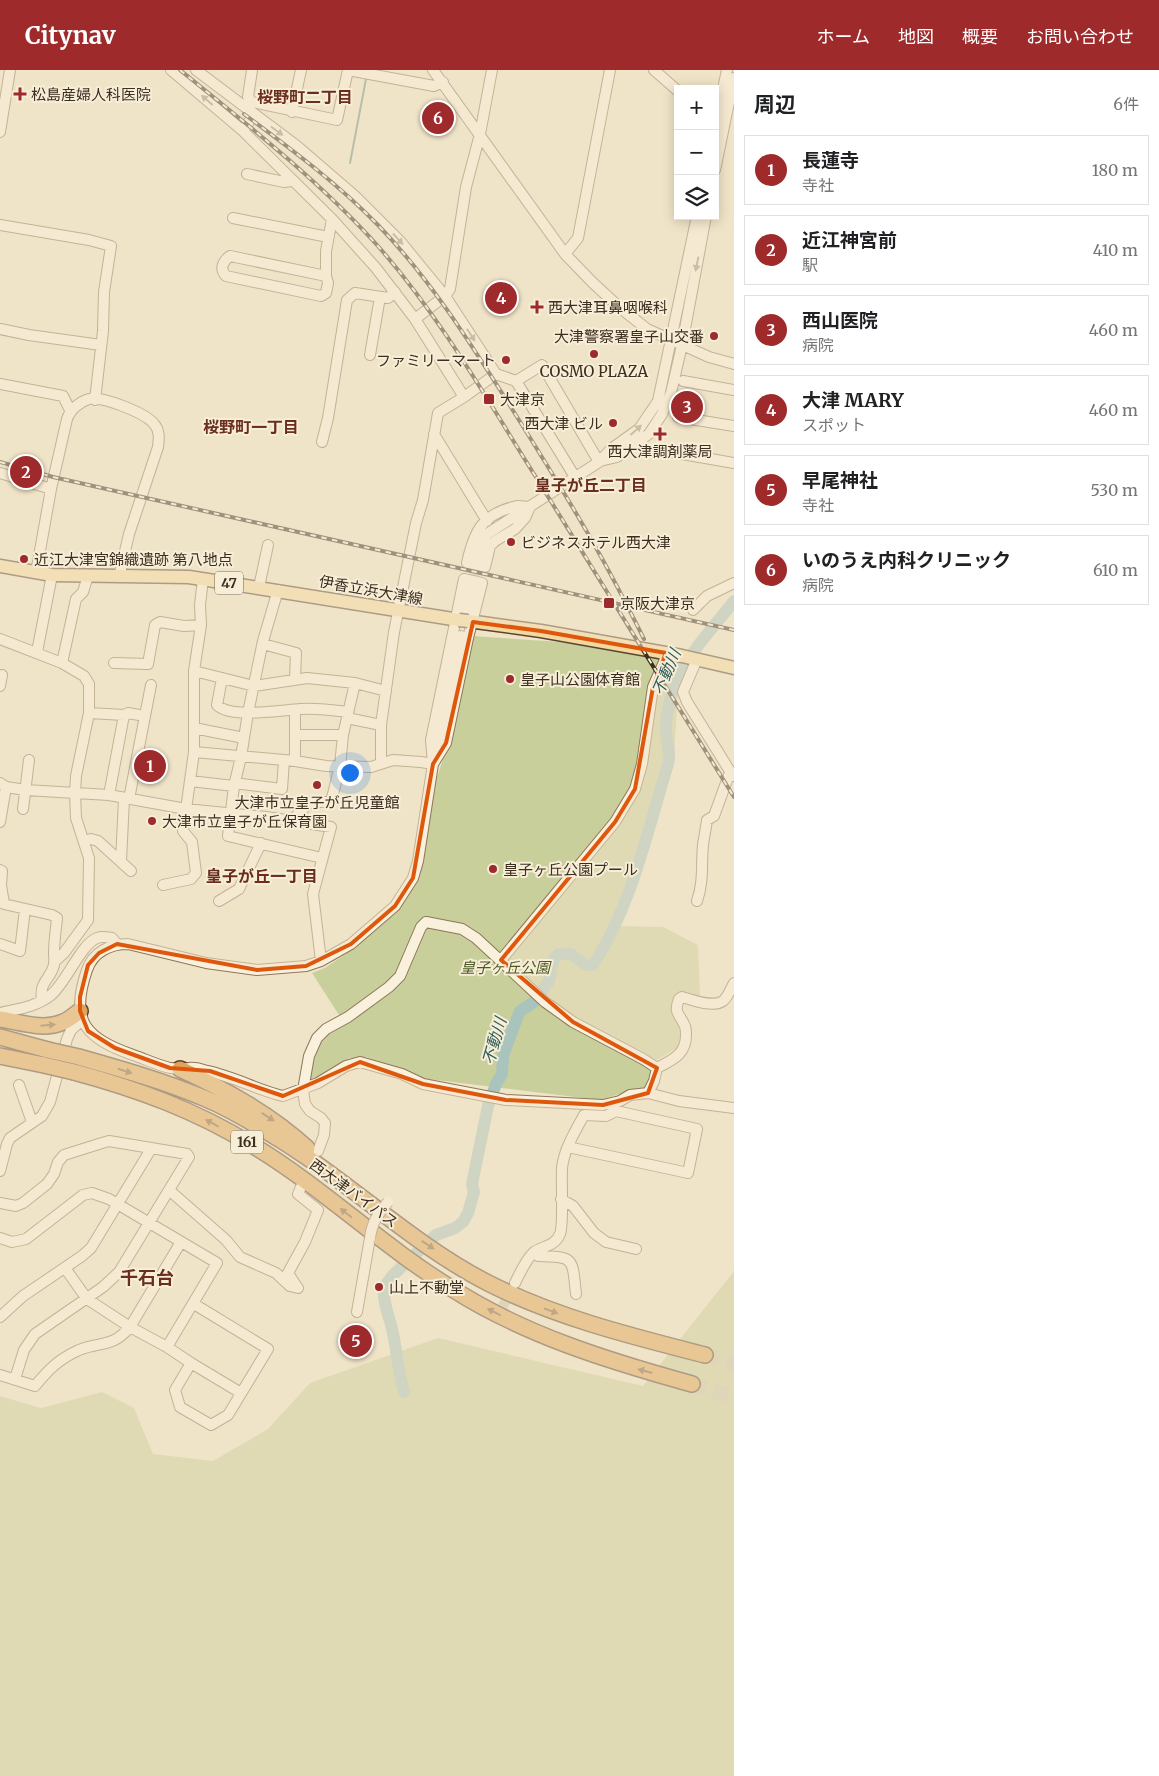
<!DOCTYPE html>
<html lang="ja">
<head>
<meta charset="utf-8">
<style>
  :root { --surface:#fff; --page:#f2f2f2; --text:#202124; --muted:#757577; --line:#e0e0e0; --accent:#9e2a2b }
  body { margin:0; font-family:Merriweather,"Noto Sans JP",serif; background:var(--page); color:var(--text) }
  .controls { position:absolute; right:15px; top:15px; display:grid; overflow:hidden; border-radius:0px; box-shadow:0 2px 12px #0003 }
  .controls button { width:45px; height:45px; display:grid; place-items:center; padding:0; border:0; border-bottom:1px solid var(--line); background:var(--surface); color:var(--text); font:25px sans-serif }
  .you { position:absolute; left:349px; top:702px; width:18px; height:18px; margin:-12px; border:4px solid #fff; border-radius:50%; background:#1a73e8; box-shadow:0 0 0 8px #1a73e833 }
  .badge { display:grid; place-items:center; width:32px; height:32px; border-radius:50%; background:var(--accent); color:#fff; font-size:16px; font-weight:700 }
  .pin { position:absolute; translate:-50% -50%; border:2px solid #fff; box-shadow:0 1px 5px #0006 }
  .list { margin:0; padding:0; list-style:none }
  h2 { display:flex; justify-content:space-between; align-items:center; height:65px; margin:0; padding:0 20px; font-size:21px }
  h2 small { font-size:16px; font-weight:400; color:var(--muted) }
  .list li { display:grid; grid-template-columns:32px 1fr auto; gap:15px; align-items:center; box-sizing:border-box; height:70px; margin:0 10px 10px; padding:0 10px; border:1px solid var(--line); border-radius:0px }
  .list b { display:block; font-size:19px; white-space:nowrap }
  .list p { margin:0; font-size:16px; white-space:nowrap; color:var(--muted) }
  .list em { font-size:16px; font-style:normal; color:var(--muted) }
  .icon { flex:none; width:28px; height:28px; fill:none; stroke:currentColor; stroke-width:2; stroke-linecap:round; stroke-linejoin:round }
  .map { position:relative; flex:none; width:734px; height:1706px; overflow:hidden }
  header { display:flex; align-items:center; gap:30px; box-sizing:border-box; height:70px; padding:0 25px; background:var(--accent); color:#fff }
  header strong { font-size:24px }
  nav { display:flex; gap:28px; margin-inline-start:auto; font-size:18px }
  main { display:flex }
  aside { flex:1; background:var(--surface) }
  .map>svg:first-child { display:block }
  .green { fill:#c9cf9b }
  .lines { fill:none; stroke-linecap:round; stroke-linejoin:round }
  .stream { stroke:#6f938a; stroke-width:2 }
  .river { stroke:#a9c4bc; stroke-width:12 }
  .minor-tunnel { stroke:#ccc0a6; stroke-width:10; stroke-dasharray:10 5; stroke-linecap:butt }
  .highway-tunnel { stroke:#ccc0a6; stroke-width:15; stroke-dasharray:15 8; stroke-linecap:butt }
  .minor-casing { stroke:#8d765c; stroke-width:12 }
  .major-casing { stroke:#5b4430; stroke-width:15 }
  .highway-casing { stroke:#5b4430; stroke-width:18 }
  .minor { stroke:#faf1dc; stroke-width:10 }
  .major { stroke:#f3d9a0; stroke-width:12 }
  .highway { stroke:#e0a458; stroke-width:15 }
  .rail-casing { stroke:#3d2e20; stroke-width:4 }
  .rail { stroke:#f7eed8; stroke-width:2; stroke-dasharray:5.5; stroke-linecap:butt }
  .minor-bridge-casing { stroke:#8d765c; stroke-width:12; stroke-linecap:butt }
  .major-bridge-casing { stroke:#5b4430; stroke-width:15; stroke-linecap:butt }
  .highway-bridge-casing { stroke:#5b4430; stroke-width:18; stroke-linecap:butt }
  .minor-bridge { stroke:#faf1dc; stroke-width:10 }
  .major-bridge { stroke:#f3d9a0; stroke-width:12 }
  .highway-bridge { stroke:#e0a458; stroke-width:15 }
  .oneway { fill:#9c907e }
  .oneway2 { fill:#7e5d36 }
  .marked { fill:none; stroke:#df570d; stroke-width:4; stroke-linejoin:round }
  .poi-dot { fill:#9e2a2b; stroke:#f7eed8; stroke-width:2 }
  .labels { text-anchor:middle; dominant-baseline:central; stroke-width:4; stroke-linejoin:round; paint-order:stroke }
  .shield { fill:#f7eed8; stroke:#756857; stroke-width:1 }
  .shield-label { font-size:14px; font-weight:bold; fill:#3d2e20 }
  .poi-label { font-size:15px; fill:#3d2e20; stroke:#f7eed8; text-anchor:start }
  .street-label { font-size:15px; fill:#3d2e20; stroke:#f7eed8 }
  .park-label { font-size:15px; font-style:italic; fill:#4d5a26; stroke:#f7eed8 }
  .neighbourhood-label { font-size:16px; font-weight:bold; fill:#6b2e1e; stroke:#f7eed8 }
  .water-label { font-size:16px; font-style:italic; fill:#2f5d5a; stroke:#f7eed8 }
  .quarter-label { font-size:18px; font-weight:bold; fill:#6b2e1e; stroke:#f7eed8 }
</style>
</head>
<body>
<header>
<strong>Citynav</strong>
<nav><a>ホーム</a><a>地図</a><a>概要</a><a>お問い合わせ</a></nav>
</header>
<main>
<div class="map">
<svg width="734" height="1706" viewBox="0 0 734 1706">
  <rect width="100%" height="100%" fill="#f0e4c8"/>
  <!-- green -->
  <path class="green" d="M473 566 560 572 691 591 678 619 674 688 619 856 663 857 698 875 700 927 677 923 671 941 681 959 682 975 655 991 645 1019 626 1022 600 1030 419 1008 366 987 350 988 309 1012C315 980 321 971 339 945L312 903 325 898 354 878 398 841 413 818 425 778 436 710 445 683Z
    M734 1201V1706H0V1326L41 1338 102 1322 134 1338 153 1384 213 1391 268 1359 310 1313 438 1268 643 1316Z"/>
  <g class="lines">
    <!-- stream -->
    <path class="stream" d="M350 93 366 9"/>
    <!-- river -->
    <path class="river" d="M404 1322C398 1301 397 1280 392 1259 389 1246 382 1230 384 1217L393 1205 436 1165 455 1158 463 1152 468 1143 474 1122 472 1114 488 1036 496 1014 502 1004 503 986 512 961 520 941 534 932 549 911 553 891 558 884H571L586 895H593C631 837 646 766 666 701 668 695 670 689 669 682 667 669 664 658 667 644 675 594 705 569 734 531"/>
    <!-- minor-tunnel -->
    <path class="minor-tunnel" d="M472 514 476 493
      M496 1250 512 1218"/>
    <!-- highway-tunnel -->
    <path class="highway-tunnel" d="M705 1285 734 1294
      M692 1314 734 1327"/>
    <defs>
      <path id="minor" d="M171 0 243 61 332 149 376 198 415 249 464 327
        M196 0 297 76 355 126 400 171 445 226 496 304 516 311 575 407
        M348 0 434 16 443 12
        M433 0 565 184 592 212 619 237 647 259 709 287 734 294
        M654 0 678 21
        M252 32 337 50 348 0
        M249 36 252 32 248 27 252 0
        M292 42 301 0
        M715 56 727 0
        M243 61 254 44
        M0 62 10 0
        M715 100 734 8
        M247 104 284 112 292 111
        M233 148 328 167
        M0 155 89 170 111 176 104 222 103 261 95 330
        M565 184 578 168 610 0
        M326 206 328 213 326 223 321 226 226 206C219 199 223 191 230 186L326 206V181L332 149
        M415 249 445 226 450 219 466 117 480 64 492 0
        M0 259 29 265 101 275
        M370 285 380 227
        M516 311 542 295 599 392
        M683 311 734 320
        M0 314 63 326 70 340
        M678 347 734 356
        M434 364 487 451
        M322 372 328 348 347 230 355 223 388 228 395 222
        M671 382 734 393
        M600 391 617 387 649 364 662 344 671 323 682 275 706 146
        M0 403 51 419
        M517 436 530 437 525 448 515 459 495 471 490 476 485 497 467 493C474 461 482 444 517 436Z
        M476 493 481 474 487 464 599 392 611 379 639 359 658 331 697 146
        M36 503 51 419 67 349C70 340 79 332 89 329 102 326 146 343 154 354 160 360 159 369 158 377L129 464 119 507
        M464 509 482 513 468 568 446 673 433 694 431 670Z
        M259 517 268 475
        M278 520 263 571 248 643 241 687 234 716 228 766 322 788
        M693 540 707 526 734 513
        M465 544 472 514
        M461 566 433 694 418 791 413 808 395 836 351 874 321 891 306 896 257 900 206 893 128 874C110 874 93 882 87 900 69 952 86 968 133 985 145 989 157 995 170 998 176 999 182 998 189 998 195 997 201 999 207 1001 233 1006 257 1020 283 1026L318 1013 346 996 360 992 402 1004 423 1014 506 1030 603 1035 620 1031 630 1025 648 1023 679 1031 734 1038
        M0 569 62 593 84 606 89 614V643L76 706 75 723 76 748 89 788 88 850 64 883 54 892
        M263 574 296 583 295 609
        M37 582 52 505
        M697 589 683 622 687 632 733 706
        M62 593 76 529 83 522 88 506
        M114 593 148 594 155 555 160 552 184 556 201 555
        M194 601 254 616 307 608 355 613 386 621
        M222 608 217 635C231 649 281 640 301 639 317 638 332 640 348 642
        M0 616 2 605
        M295 640V691
        M89 643 124 645 128 643 145 646 129 729
        M145 646 151 615
        M347 648 381 655
        M194 658 244 668
        M295 665H343
        M194 682 295 691 326 696 371 697 393 690 421 692 433 694
        M381 694V655L394 562 416 453 423 430 438 343 464 327 496 304
        M190 711 234 716
        M0 713 6 717 26 720 109 725 186 739 266 747 331 757 313 824 321 891
        M234 713 282 719 284 690
        M109 725 124 645
        M23 739 29 690
        M295 751 297 745 310 732H331L340 696 343 665 355 613
        M0 752 6 717
        M84 771 91 769 98 771 131 801
        M121 791 124 729
        M0 800 2 801 1 815 4 834 52 845 57 848C56 859 54 871 54 883 54 887 55 891 54 895 50 911 39 910 42 931
        M163 815 191 809 196 803 192 772 183 761 194 682V601L201 555 200 535 203 509
        M219 831 239 819 261 773
        M697 831C704 811 701 795 703 775 704 767 706 758 707 750L714 746 730 702
        M0 874 20 881 25 839
        M501 890 615 752 635 719 642 694 653 617 664 592 666 583
        M0 943C18 939 36 937 51 925 66 913 81 874 97 868 102 866 106 867 112 868L117 874
        M19 1015 32 1052
        M648 1023 654 1011 657 998C672 990 686 985 686 965 686 961 686 957 684 954 678 942 674 943 679 929L682 927C693 930 713 938 723 931 728 927 731 918 734 913
        M318 1081 324 1065 325 1053 321 1048 310 1041 305 1034 303 1020 309 986 317 968 326 959 348 947 389 917 400 906 421 857 426 852 462 859 476 868 545 932 573 952 643 989 657 998
        M0 1101 7 1074 10 1068 42 1046 50 1032 67 969 71 960 82 950
        M169 1120 226 1170 240 1187 276 1203 290 1216 298 1218
        M561 1129 573 1136 594 1163 606 1172 636 1179
        M0 1133 16 1136 23 1133 47 1114 54 1104 58 1092 64 1085 102 1073 109 1071 187 1084 189 1087 119 1202 103 1217 35 1264 24 1280 15 1309
        M0 1168 12 1172 26 1169 83 1125 92 1123 109 1129 217 1193 167 1277 130 1257C112 1278 102 1271 79 1280 59 1289 49 1299 35 1316L0 1305
        M534 1182 538 1186C575 1187 572 1187 576 1224
        M65 1198 87 1229 130 1257 181 1172
        M515 1213C520 1203 525 1191 533 1183 542 1175 554 1178 560 1164 564 1154 561 1113 562 1098 564 1079 575 1062 584 1045L606 1046 616 1041 697 1059 688 1103 568 1077
        M297 1217 288 1203 305 1172 318 1140 298 1124 301 1117
        M194 1234 268 1279 228 1345 211 1355 180 1337 175 1320 191 1293 241 1323
        M357 1242 370 1168
        M0 1247 23 1226 82 1186 91 1178 151 1079
        M167 1277 191 1293"/>
      <path id="major" d="M0 496 52 505 189 507 459 550
        M468 551 541 561 682 586 734 598"/>
      <path id="highway" d="M0 949C20 952 44 961 63 952 69 950 75 944 80 941
        M0 967 48 980
        M0 986 44 995
        M79 987C121 999 164 1011 204 1028 228 1038 250 1051 271 1064 347 1109 411 1174 490 1214 558 1248 631 1266 705 1285
        M180 999C226 1020 270 1044 307 1078
        M74 1002C137 1019 195 1040 252 1075 322 1117 381 1175 451 1218 524 1265 609 1291 692 1314"/>
    </defs>
    <!-- minor casing -->
    <use href="#minor" class="minor-casing"/>
    <!-- major casing -->
    <use href="#major" class="major-casing"/>
    <!-- highway casing -->
    <use href="#highway" class="highway-casing"/>
    <!-- minor -->
    <use href="#minor" class="minor"/>
    <!-- major -->
    <use href="#major" class="major"/>
    <!-- highway -->
    <use href="#highway" class="highway"/>
    <defs>
      <path id="rail" d="M180 0C248 55 318 110 377 175 439 245 485 326 534 404 601 511 667 619 734 727
        M244 44C291 79 337 113 378 155 430 209 469 271 509 334 537 379 565 423 591 469 610 502 627 535 644 569
        M0 392 53 407 734 560"/>
    </defs>
    <!-- rail casing -->
    <use href="#rail" class="rail-casing"/>
    <!-- rail -->
    <use href="#rail" class="rail"/>
    <defs>
      <path id="minor-bridge" d="M370 1168C372 1152 378 1144 388 1132"/>
      <path id="major-bridge" d="M459 550 468 551"/>
      <path id="highway-bridge" d="M48 980 79 987
        M44 995 74 1002"/>
    </defs>
    <!-- minor-bridge casing -->
    <use href="#minor-bridge" class="minor-bridge-casing"/>
    <!-- major-bridge casing -->
    <use href="#major-bridge" class="major-bridge-casing"/>
    <!-- highway-bridge casing -->
    <use href="#highway-bridge" class="highway-bridge-casing"/>
    <!-- minor-bridge -->
    <use href="#minor-bridge" class="minor-bridge"/>
    <!-- major-bridge -->
    <use href="#major-bridge" class="major-bridge"/>
    <!-- highway-bridge -->
    <use href="#highway-bridge" class="highway-bridge"/>
  </g>
  <!-- one-way arrows -->
  <defs><path id="oneway-solid" d="M-6-.8H1V-3.2L6.5 0L1 3.2V.8H-6Z" transform="scale(1.25)"/></defs>
  <g class="oneway">
    <use href="#oneway-solid" transform="translate(207 30) rotate(-139)"/>
    <use href="#oneway-solid" transform="translate(277 61) rotate(36)"/>
    <use href="#oneway-solid" transform="translate(398 169) rotate(47)"/>
    <use href="#oneway-solid" transform="translate(697 194) rotate(101)"/>
    <use href="#oneway-solid" transform="translate(471 265) rotate(57)"/>
    <use href="#oneway-solid" transform="translate(636 360) rotate(-42)"/>
  </g>
  <g class="oneway2">
    <use href="#oneway-solid" transform="translate(48 955) rotate(-5)"/>
    <use href="#oneway-solid" transform="translate(125 1001) rotate(17)"/>
    <use href="#oneway-solid" transform="translate(268 1047) rotate(33)"/>
    <use href="#oneway-solid" transform="translate(212 1053) rotate(-152)"/>
    <use href="#oneway-solid" transform="translate(346 1143) rotate(-143)"/>
    <use href="#oneway-solid" transform="translate(428 1175) rotate(33)"/>
    <use href="#oneway-solid" transform="translate(551 1241) rotate(20)"/>
    <use href="#oneway-solid" transform="translate(494 1242) rotate(-153)"/>
    <use href="#oneway-solid" transform="translate(645 1301) rotate(-165)"/>
  </g>
  <!-- marked area -->
  <path d="M0 0H734V1706H0ZM473 552 541 561 666 583 653 617 635 719 615 752 501 890 573 952 657 998 648 1023 603 1035 506 1030 423 1014 360 992 283 1026 210 1001 170 998 115 978 88 961 80 941V927L88 895 99 883 117 874 257 900 306 896 351 874 395 836 413 808 433 694 446 673Z" fill="#f0e4c8" fill-opacity=".55" fill-rule="evenodd"/>
  <path class="marked" d="M473 552 541 561 666 583 653 617 635 719 615 752 501 890 573 952 657 998 648 1023 603 1035 506 1030 423 1014 360 992 283 1026 210 1001 170 998 115 978 88 961 80 941V927L88 895 99 883 117 874 257 900 306 896 351 874 395 836 413 808 433 694 446 673Z"/>
  <!-- markers -->
  <g class="poi-dot">
    <path d="M17.5 16.5h5v5h5v5h-5v5h-5v-5h-5v-5h5z"/>
    <path d="M534.5 229.5h5v5h5v5h-5v5h-5v-5h-5v-5h5z"/>
    <circle cx="714" cy="266" r="5"/>
    <circle cx="594" cy="284" r="5"/>
    <circle cx="506" cy="290" r="5"/>
    <rect x="483" y="323" width="12" height="12" rx="2.5"/>
    <circle cx="613" cy="353" r="5"/>
    <path d="M657.5 356.5h5v5h5v5h-5v5h-5v-5h-5v-5h5z"/>
    <circle cx="511" cy="472" r="5"/>
    <circle cx="24" cy="489" r="5"/>
    <rect x="603" y="527" width="12" height="12" rx="2.5"/>
    <circle cx="510" cy="609" r="5"/>
    <circle cx="317" cy="715" r="5"/>
    <circle cx="152" cy="751" r="5"/>
    <circle cx="493" cy="799" r="5"/>
    <circle cx="379" cy="1217" r="5"/>
  </g>
  <g class="labels">
    <!-- shield labels -->
    <g class="shield">
      <rect x="215" y="501.5" width="28" height="23" rx="4"/>
      <rect x="231" y="1060.5" width="32" height="23" rx="4"/>
    </g>
    <g class="shield-label">
      <text x="229" y="513">47</text>
      <text x="247" y="1072">161</text>
    </g>
    <!-- poi labels -->
    <g class="poi-label">
      <text x="31" y="24">松島産婦人科医院</text>
      <text x="548" y="237">西大津耳鼻咽喉科</text>
      <text x="704" y="266" text-anchor="end">大津警察署皇子山交番</text>
      <text x="496" y="290" text-anchor="end">ファミリーマート</text>
      <text x="594" y="301" text-anchor="middle">COSMO PLAZA</text>
      <text x="500" y="329">大津京</text>
      <text x="603" y="353" text-anchor="end">西大津 ビル</text>
      <text x="660" y="381" text-anchor="middle">西大津調剤薬局</text>
      <text x="521" y="472">ビジネスホテル西大津</text>
      <text x="34" y="489">近江大津宮錦織遺跡 第八地点</text>
      <text x="620" y="533">京阪大津京</text>
      <text x="520" y="609">皇子山公園体育館</text>
      <text x="317" y="732" text-anchor="middle">大津市立皇子が丘児童館</text>
      <text x="162" y="751">大津市立皇子が丘保育園</text>
      <text x="503" y="799">皇子ヶ丘公園プール</text>
      <text x="389" y="1217">山上不動堂</text>
    </g>
    <!-- street labels -->
    <g class="street-label">
      <text transform="translate(371 520) rotate(10)">伊香立浜大津線</text>
      <text transform="translate(354 1123) rotate(36)">西大津バイパス</text>
    </g>
    <!-- park labels -->
    <g class="park-label">
      <text x="505" y="897">皇子ヶ丘公園</text>
    </g>
    <!-- neighbourhood labels -->
    <g class="neighbourhood-label">
      <text x="305" y="27">桜野町二丁目</text>
      <text x="251" y="357">桜野町一丁目</text>
      <text x="591" y="415">皇子が丘二丁目</text>
      <text x="262" y="806">皇子が丘一丁目</text>
    </g>
    <!-- water labels -->
    <g class="water-label">
      <text transform="translate(666 602) rotate(-67)">不動川</text>
      <text transform="translate(494 971) rotate(-74)">不動川</text>
    </g>
    <!-- quarter labels -->
    <g class="quarter-label">
      <text x="147" y="1207">千石台</text>
    </g>
  </g>
</svg>
<div class="controls">
<button>+</button>
<button>−</button>
<button><svg class="icon" aria-label="layers" viewBox="0 0 24 24"><path d="M12 4l9 5-9 5-9-5zM3 14l9 5 9-5"/></svg></button>
</div>
<div class="you"></div>
<div class="pin badge" style="left:150px;top:696px">1</div>
<div class="pin badge" style="left:26px;top:402px">2</div>
<div class="pin badge" style="left:687px;top:337px">3</div>
<div class="pin badge" style="left:501px;top:228px">4</div>
<div class="pin badge" style="left:356px;top:1271px">5</div>
<div class="pin badge" style="left:438px;top:48px">6</div>
</div>
<aside>
<h2>周辺<small>6件</small></h2>
<ul class="list">
<li><span class="badge">1</span><div><b>長蓮寺</b><p>寺社</p></div><em>180 m</em></li>
<li><span class="badge">2</span><div><b>近江神宮前</b><p>駅</p></div><em>410 m</em></li>
<li><span class="badge">3</span><div><b>西山医院</b><p>病院</p></div><em>460 m</em></li>
<li><span class="badge">4</span><div><b>大津 MARY</b><p>スポット</p></div><em>460 m</em></li>
<li><span class="badge">5</span><div><b>早尾神社</b><p>寺社</p></div><em>530 m</em></li>
<li><span class="badge">6</span><div><b>いのうえ内科クリニック</b><p>病院</p></div><em>610 m</em></li>
</ul>
</aside>
</main>
</body>
</html>
